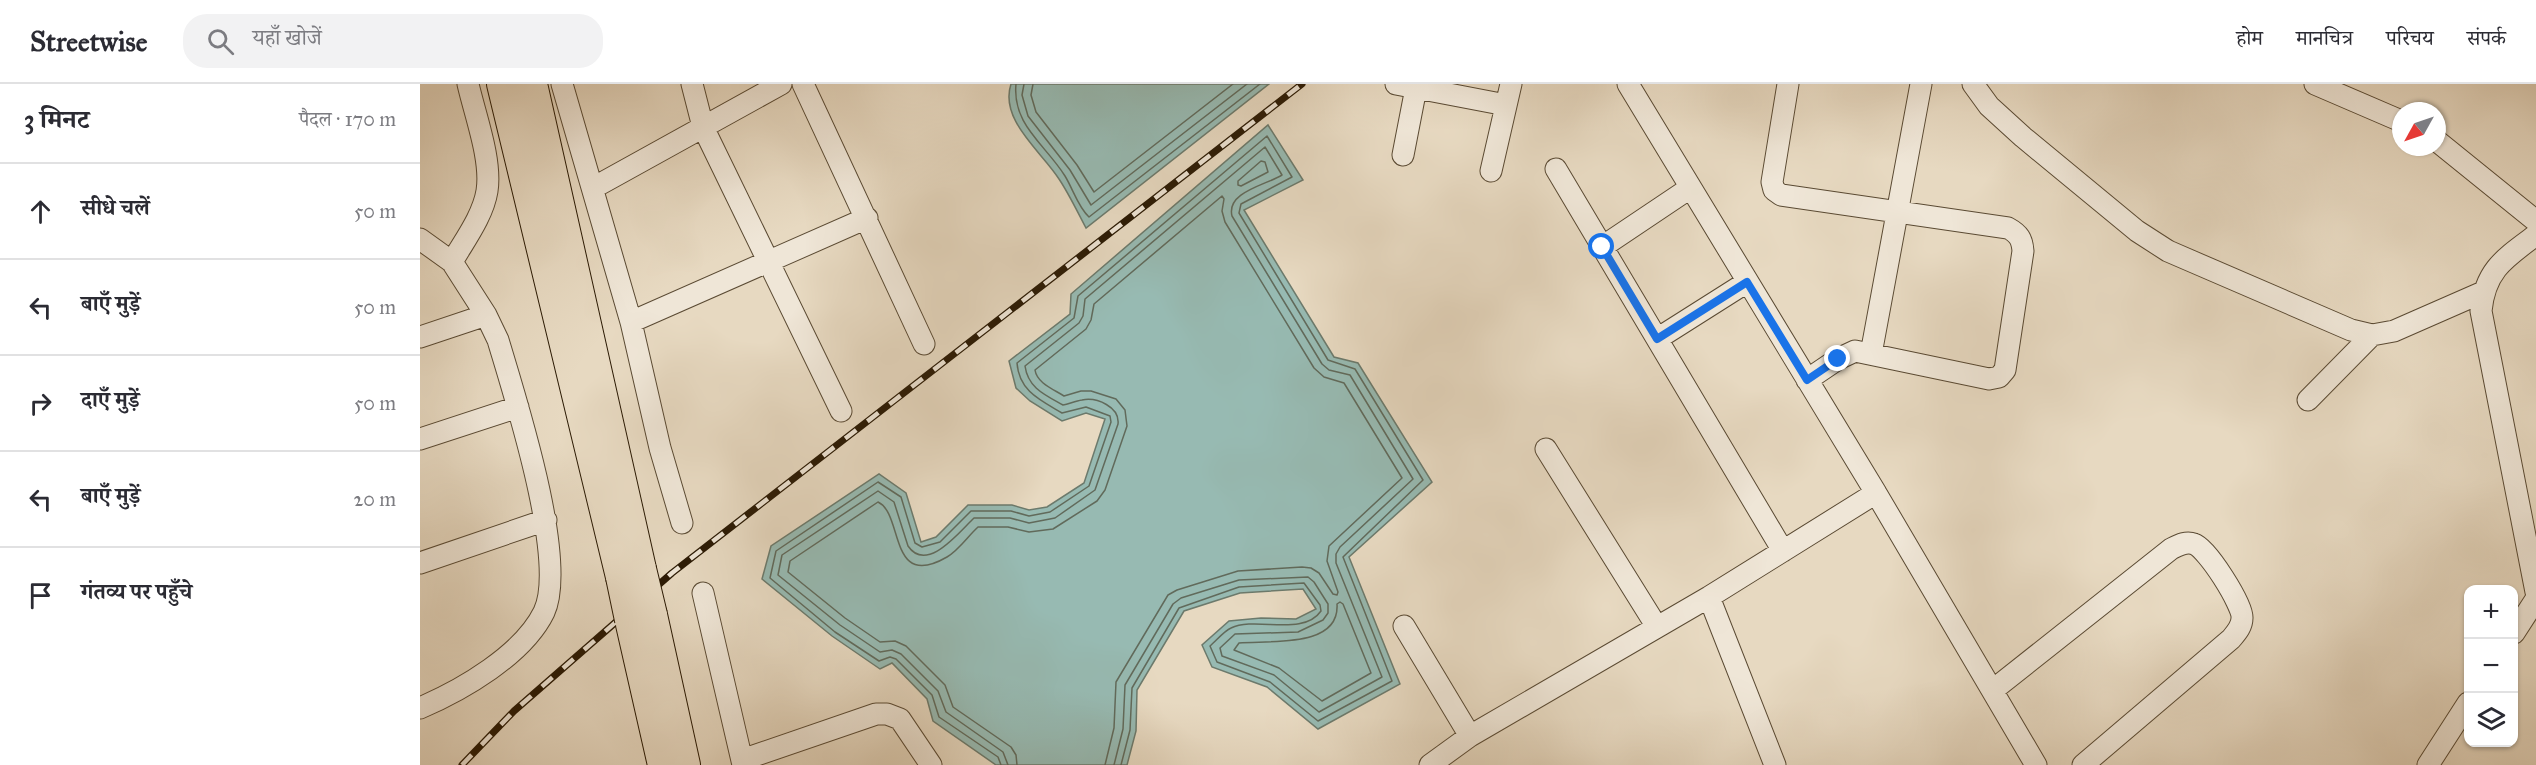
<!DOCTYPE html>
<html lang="hi">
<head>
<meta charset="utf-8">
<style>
  :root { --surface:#fff; --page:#f2f2f3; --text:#2b2b33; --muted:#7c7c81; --line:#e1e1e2 }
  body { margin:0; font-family:"IM FELL Great Primer","Noto Serif Devanagari",serif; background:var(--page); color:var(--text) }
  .controls { position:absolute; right:18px; bottom:18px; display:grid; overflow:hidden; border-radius:12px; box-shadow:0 2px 4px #0004 }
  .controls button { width:54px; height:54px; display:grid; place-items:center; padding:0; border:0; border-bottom:2px solid var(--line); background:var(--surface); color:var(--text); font:30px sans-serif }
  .compass { position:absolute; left:1972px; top:18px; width:54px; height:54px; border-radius:50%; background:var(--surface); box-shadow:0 2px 4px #0004; rotate:230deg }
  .stop { position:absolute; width:18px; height:18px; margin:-14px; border:4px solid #1a73e8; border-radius:50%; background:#fff }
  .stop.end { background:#1a73e8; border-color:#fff; box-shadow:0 2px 6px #0008 }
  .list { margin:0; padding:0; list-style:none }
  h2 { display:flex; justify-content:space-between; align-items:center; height:78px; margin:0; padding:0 24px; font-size:26px }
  h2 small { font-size:20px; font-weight:400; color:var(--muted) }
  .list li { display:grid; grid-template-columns:39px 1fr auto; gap:18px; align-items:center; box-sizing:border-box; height:96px; padding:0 24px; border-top:2px solid var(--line) }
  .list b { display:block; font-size:22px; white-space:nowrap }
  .list em { font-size:20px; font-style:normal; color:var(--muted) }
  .icon { flex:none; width:33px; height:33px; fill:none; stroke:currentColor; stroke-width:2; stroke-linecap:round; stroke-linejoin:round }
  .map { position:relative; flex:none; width:2116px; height:681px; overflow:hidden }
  header { display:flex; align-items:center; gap:36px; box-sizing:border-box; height:84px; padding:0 30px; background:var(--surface); border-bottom:2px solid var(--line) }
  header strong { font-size:28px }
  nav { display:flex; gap:33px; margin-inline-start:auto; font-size:21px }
  .search { width:420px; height:54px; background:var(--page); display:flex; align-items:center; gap:15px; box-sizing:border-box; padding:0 21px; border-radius:24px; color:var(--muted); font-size:22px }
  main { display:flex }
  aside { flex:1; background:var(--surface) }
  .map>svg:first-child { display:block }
  .water { fill:#97bab2; stroke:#6c7a6c; stroke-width:1.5 }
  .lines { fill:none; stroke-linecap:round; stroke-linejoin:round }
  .shore { stroke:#616a5b; stroke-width:1.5 }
  .minor-casing { stroke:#5a4a33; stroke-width:23 }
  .highway-casing { stroke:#2b1a04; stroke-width:32 }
  .minor { stroke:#efe6d7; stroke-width:21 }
  .highway { stroke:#e7d9c1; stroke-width:30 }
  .rail-casing { stroke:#2b1a04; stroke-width:7 }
  .rail { stroke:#efe6d7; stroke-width:4.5; stroke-dasharray:14; stroke-linecap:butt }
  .highway-bridge-casing { stroke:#2b1a04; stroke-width:32; stroke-linecap:butt }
  .highway-bridge { stroke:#e7d9c1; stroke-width:30 }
  .route { stroke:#1a73e8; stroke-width:8 }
</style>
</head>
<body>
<header>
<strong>Streetwise</strong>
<div class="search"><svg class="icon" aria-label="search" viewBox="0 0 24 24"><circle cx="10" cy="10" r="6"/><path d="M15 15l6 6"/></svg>यहाँ खोजें</div>
<nav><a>होम</a><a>मानचित्र</a><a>परिचय</a><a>संपर्क</a></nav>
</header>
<main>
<aside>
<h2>3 मिनट<small>पैदल · 170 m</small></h2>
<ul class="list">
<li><svg class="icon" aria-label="ahead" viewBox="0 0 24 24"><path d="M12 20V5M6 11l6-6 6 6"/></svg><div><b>सीधे चलें</b></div><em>50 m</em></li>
<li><svg class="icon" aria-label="left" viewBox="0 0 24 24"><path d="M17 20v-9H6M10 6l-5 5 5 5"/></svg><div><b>बाएँ मुड़ें</b></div><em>50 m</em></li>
<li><svg class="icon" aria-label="right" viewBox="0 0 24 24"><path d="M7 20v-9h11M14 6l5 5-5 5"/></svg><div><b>दाएँ मुड़ें</b></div><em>50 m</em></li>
<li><svg class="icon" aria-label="left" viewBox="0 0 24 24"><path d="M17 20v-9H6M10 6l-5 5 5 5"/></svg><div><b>बाएँ मुड़ें</b></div><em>20 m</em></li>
<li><svg class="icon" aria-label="arrive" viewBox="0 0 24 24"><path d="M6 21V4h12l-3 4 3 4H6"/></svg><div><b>गंतव्य पर पहुँचे</b></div></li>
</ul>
</aside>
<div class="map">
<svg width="2116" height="681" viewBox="0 0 2116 681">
  <rect width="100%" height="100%" fill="#e7d9c1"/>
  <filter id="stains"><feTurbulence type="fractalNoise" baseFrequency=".00333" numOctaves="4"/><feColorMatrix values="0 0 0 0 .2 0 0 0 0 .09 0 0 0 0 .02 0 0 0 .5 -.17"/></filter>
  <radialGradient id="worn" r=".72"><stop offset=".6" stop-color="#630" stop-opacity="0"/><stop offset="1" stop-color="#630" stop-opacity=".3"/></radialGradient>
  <!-- water -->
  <path class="water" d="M591 0H849L666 144C657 127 649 110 639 95 622 68 579 36 591 0Z
    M848 41 883 96 824 126 914 273 938 279 1012 398 929 473 980 600 898 645 847 603 792 583 782 561 809 537 841 534 876 535 896 525 883 505 820 509 764 527 717 606 716 647 707 681H576L513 637 507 615 472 579 460 585 412 552 342 495 351 462 459 390 486 409 501 458 516 453 548 421H592L609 426 627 423 664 399 685 335 666 329 642 337 610 317 596 304 589 277 650 230 651 210Z"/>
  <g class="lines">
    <!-- shore -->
    <path class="shore" d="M596 0C592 41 625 60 645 92 653 105 658 123 669 133L840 0
      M604 0 602 11 608 32 650 86 671 121 827 0
      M613 0 611 11 616 28 657 81 674 108 813 0
      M841 77 845 78 848 88 821 102 818 101V97Z
      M920 518 923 520 951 589 902 617 859 584 814 566 819 559C848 556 920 565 917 520Z
      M581 681 578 673 519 633 512 611 476 575 470 573 459 577 415 548 350 494 356 467 458 398 481 413 495 459 502 463 520 458 551 427H591L609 432 630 428 669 402 691 338 690 332 666 323 642 329C620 316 599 307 597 279L654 234 658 212 847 52 872 93 821 120 819 129 908 276 935 285 1003 396 923 473 972 597 898 637 850 598 797 578 790 562C796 557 804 547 811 544 836 532 883 553 901 527L900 521 884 499 819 503 759 524 712 604 710 646 701 681
      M588 681 583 668 526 628 518 607 481 570 472 566 460 568 420 541 358 491 362 471 458 407 474 418 488 462C507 490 540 447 554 434H590L609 439 635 434 675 406 698 340C700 323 677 313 662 316 655 317 649 320 643 321 625 311 608 304 605 282L659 239 663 232 665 215 845 63 862 91C846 101 806 108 812 132L902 280 909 286 930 291 993 395 920 463 916 470V479L962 593 899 628 854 591 802 572 800 564 815 550 878 548 903 536 908 529V520L894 498 888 493 819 496 761 514 753 520 705 601 703 645 694 681
      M597 681 596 671 591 663 533 623 525 601 486 562 475 557 460 558 425 534 368 488 370 477 458 418C484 430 468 507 527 473 539 466 548 452 558 443H588L609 448 633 445 677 417 685 406 707 342 705 326 696 315 671 307H661L644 312C633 305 617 299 615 286L666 245 671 236 674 220 802 112 804 115 802 127 805 138 894 284 904 293 924 299 982 394 909 462 907 477 918 508 917 511 913 510 899 489 891 484 882 483 818 487 757 506 748 511 696 598 694 644 685 681"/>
    <defs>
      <path id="minor" d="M142 0 211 238 240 364 262 439
        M272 0 283 43 421 327
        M383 0 504 260
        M976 0 1086 21
        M1368 0 1352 98 1354 106 1361 111 1588 144C1599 150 1602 155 1603 167L1585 286 1579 293 1569 295 1435 267 1418 275 1387 296
        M1553 0 1569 22 1603 53 1717 147 1748 167 1931 246 1952 251 1974 247 2063 208
        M1895 0 1981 37
        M2017 57 2116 137
        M983 71 996 4
        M1136 85 1363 467
        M1071 87 1091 0
        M173 104 361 0
        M2116 151C2085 174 2065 186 2061 227L2116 508
        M0 155 32 178 66 231 78 256C95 313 148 477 124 528 103 571 42 606 0 624
        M1182 163 1270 104
        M32 178C44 157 63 132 67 107 72 76 55 31 48 0
        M211 238 447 134
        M0 253 66 231
        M1237 255 1327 198
        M1451 270 1501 0
        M1888 316 1952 251
        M0 355 98 323
        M1126 365 1237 543
        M1456 409 1616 681
        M0 479 126 436
        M283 509 323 681
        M1289 513 1355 681
        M984 542 1050 652
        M2094 549 2116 515
        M1573 606 1751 465C1759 461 1766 457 1774 460 1787 464 1823 521 1822 534 1822 543 1816 549 1811 555L1663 681
        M322 676 456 630H467L480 635 511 681
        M1010 681 1050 652 1289 513 1456 409 1208 0
        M2008 681 2048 619"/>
      <path id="highway" d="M82 0 201 493
        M112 0 221 485
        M232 531 265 681
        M210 536 243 681"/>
    </defs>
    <!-- minor casing -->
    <use href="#minor" class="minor-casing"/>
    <!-- highway casing -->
    <use href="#highway" class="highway-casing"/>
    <!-- minor -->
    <use href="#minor" class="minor"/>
    <!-- highway -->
    <use href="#highway" class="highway"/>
    <defs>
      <path id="rail" d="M42 681 94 627 252 489 882 0"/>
    </defs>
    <!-- rail casing -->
    <use href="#rail" class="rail-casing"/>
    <!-- rail -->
    <use href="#rail" class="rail"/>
    <defs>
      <path id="highway-bridge" d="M221 485 232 531
        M201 493 210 536"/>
    </defs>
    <!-- highway-bridge casing -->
    <use href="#highway-bridge" class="highway-bridge-casing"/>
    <!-- highway-bridge -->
    <use href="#highway-bridge" class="highway-bridge"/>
  </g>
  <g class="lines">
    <!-- route -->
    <path class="route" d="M1182 163 1237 255 1327 198 1387 296 1418 275"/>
  </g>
  <rect width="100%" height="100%" filter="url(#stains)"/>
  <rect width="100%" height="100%" fill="url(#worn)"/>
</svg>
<div class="controls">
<button>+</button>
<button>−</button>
<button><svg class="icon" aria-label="layers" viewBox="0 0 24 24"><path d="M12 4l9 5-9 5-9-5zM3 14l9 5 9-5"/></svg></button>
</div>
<svg class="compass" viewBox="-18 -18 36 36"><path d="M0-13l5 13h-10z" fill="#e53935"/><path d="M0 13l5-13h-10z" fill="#7c7c81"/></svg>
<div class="stop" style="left:1182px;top:163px"></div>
<div class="stop end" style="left:1418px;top:275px"></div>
</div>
</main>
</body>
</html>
